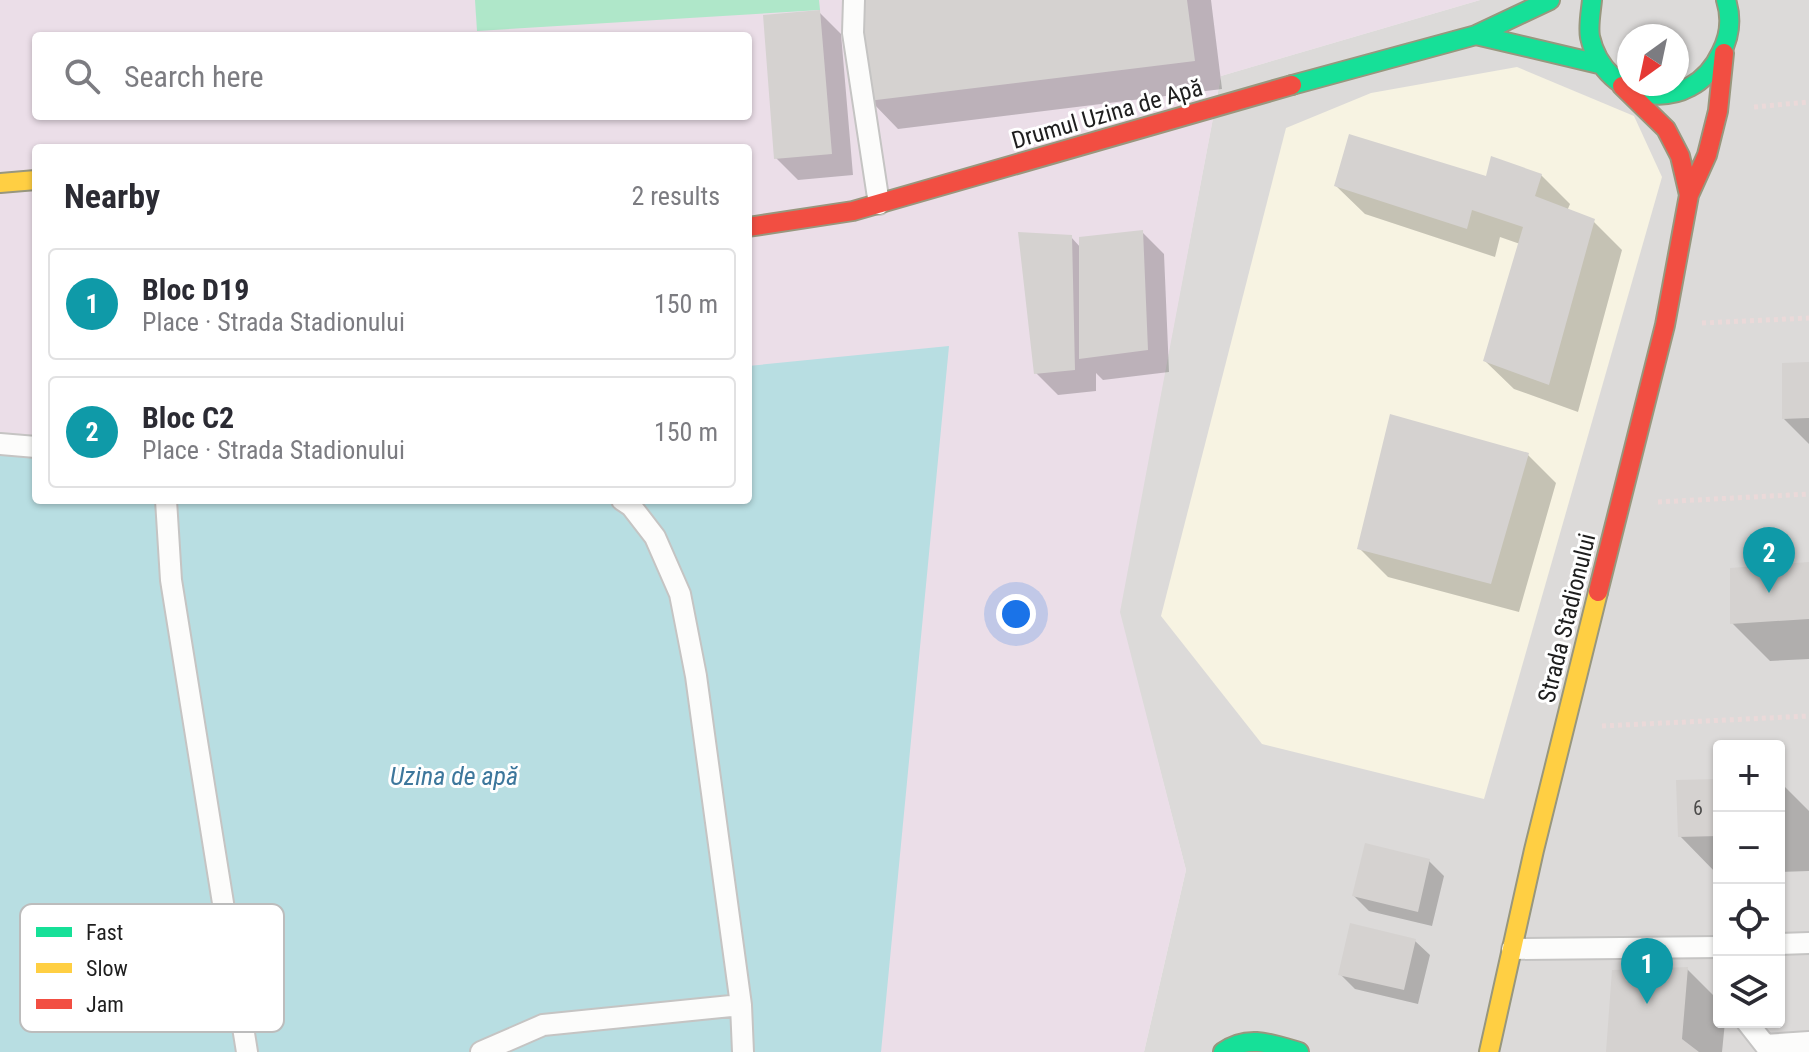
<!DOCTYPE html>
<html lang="en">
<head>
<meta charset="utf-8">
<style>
  :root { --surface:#fff; --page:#f2f2f3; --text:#2b2b33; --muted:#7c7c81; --line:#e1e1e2; --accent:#666564 }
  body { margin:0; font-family:"Roboto Condensed",sans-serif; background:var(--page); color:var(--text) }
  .controls { position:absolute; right:24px; bottom:24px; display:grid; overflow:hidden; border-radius:8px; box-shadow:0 2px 6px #0004 }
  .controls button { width:72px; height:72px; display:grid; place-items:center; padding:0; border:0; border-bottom:2px solid var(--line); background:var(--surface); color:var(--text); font:40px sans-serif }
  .compass { position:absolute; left:1617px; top:24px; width:72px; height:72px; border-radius:50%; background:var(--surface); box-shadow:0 2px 6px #0004; rotate:213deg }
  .you { position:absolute; left:1016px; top:614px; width:28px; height:28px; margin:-20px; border:6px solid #fff; border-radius:50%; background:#1a73e8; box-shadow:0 0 0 12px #1a73e833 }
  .badge { display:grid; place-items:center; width:52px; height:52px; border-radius:50%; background:var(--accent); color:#fff; font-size:26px; font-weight:700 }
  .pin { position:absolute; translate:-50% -66px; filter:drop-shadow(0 2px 4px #0008) }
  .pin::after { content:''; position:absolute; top:42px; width:28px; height:24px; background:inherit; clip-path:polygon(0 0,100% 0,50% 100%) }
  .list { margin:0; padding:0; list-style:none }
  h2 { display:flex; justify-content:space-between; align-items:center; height:104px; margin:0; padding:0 32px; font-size:34px }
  h2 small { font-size:26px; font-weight:400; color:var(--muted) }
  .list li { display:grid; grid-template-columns:52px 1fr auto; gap:24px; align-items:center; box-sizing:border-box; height:112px; margin:0 16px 16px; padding:0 16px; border:2px solid var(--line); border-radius:8px }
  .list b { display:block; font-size:30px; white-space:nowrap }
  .list p { margin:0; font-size:26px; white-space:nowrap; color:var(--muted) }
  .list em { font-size:26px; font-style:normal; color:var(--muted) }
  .icon { flex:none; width:44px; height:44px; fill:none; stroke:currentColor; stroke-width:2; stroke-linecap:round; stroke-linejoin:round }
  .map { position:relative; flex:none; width:1809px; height:1052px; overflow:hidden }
  .search { position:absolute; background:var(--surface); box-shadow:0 2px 6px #0004; left:32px; top:32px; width:720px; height:88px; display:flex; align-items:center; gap:20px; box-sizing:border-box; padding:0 28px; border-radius:8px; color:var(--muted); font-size:30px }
  .panel { position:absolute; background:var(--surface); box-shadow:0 2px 6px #0004; left:32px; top:144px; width:720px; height:360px; border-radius:8px }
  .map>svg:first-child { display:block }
  .residential { fill:#dcdad9; fill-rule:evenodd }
  .industrial { fill:#ebdee8; fill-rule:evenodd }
  .education { fill:#f7f3e2 }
  .pitch { fill:#afe7c9 }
  .water { fill:#b8dee2 }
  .shadow { fill:#0003 }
  .building { fill:#d5d2d0 }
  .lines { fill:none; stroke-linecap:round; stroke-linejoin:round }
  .lane-casing { stroke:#c5c4c3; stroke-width:24 }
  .fast-casing { stroke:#98977e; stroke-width:22 }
  .slow-casing { stroke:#98977e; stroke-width:22 }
  .jam-casing { stroke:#98977e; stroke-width:22 }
  .path { stroke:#ebd9d9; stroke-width:5; stroke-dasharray:4 4; stroke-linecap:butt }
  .lane { stroke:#fcfcfb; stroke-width:20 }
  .fast { stroke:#16e098; stroke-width:18 }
  .slow { stroke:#ffcf43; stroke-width:18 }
  .jam { stroke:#f24e42; stroke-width:18 }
  .labels { text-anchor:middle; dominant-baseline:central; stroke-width:6; stroke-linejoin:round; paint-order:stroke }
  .number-label { font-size:20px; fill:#4c4b4a }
  .street-label { font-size:24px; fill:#1e1e1e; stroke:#fff }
  .water-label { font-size:26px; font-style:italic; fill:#3d779c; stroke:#fff }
  .key { fill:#fff; stroke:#bcbcbc; stroke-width:2 }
  .key-label { font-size:22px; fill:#1e1e1e }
</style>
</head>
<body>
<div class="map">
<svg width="1809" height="1052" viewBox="0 0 1809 1052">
  <rect width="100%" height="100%" fill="#edeae7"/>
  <!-- residential -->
  <path class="residential" d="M1480 0H1809V1052H1144L1186 870 1119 612 1221 76ZM1629 36H1677V84H1629ZM1719 746H1779V1022H1719Z"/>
  <!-- industrial -->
  <path class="industrial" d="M0 0H1480L1221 76 1120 612 1186 870 1144 1052H0ZM36 36H748V116H36ZM36 148H748V500H36Z"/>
  <!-- education -->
  <path class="education" d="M1517 67 1634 116 1662 177 1484 799 1262 744 1161 616 1286 128 1371 93Z"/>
  <!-- pitch -->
  <path class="pitch" d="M475 0H819L820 10 477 31Z"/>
  <!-- water -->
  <path class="water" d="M949 346 881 1052H0V439L36 435V500H748V366Z"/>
  <!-- shadow -->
  <path class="shadow" d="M857 0H1211L1222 89 898 129 870 100Z
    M819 12 841 34 853 175 798 180 776 158Z
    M1541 175 1570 204 1567 211 1593 221 1622 250 1578 412 1514 389 1485 361 1520 244 1500 237 1495 257 1365 214 1336 186Z
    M1142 232 1164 254 1169 372 1103 380 1096 373V391L1058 395 1036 373 1071 237 1081 248Z
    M1809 364V444L1784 419Z
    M1528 455 1556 483 1519 612 1388 577 1359 548Z
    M1809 564V659L1770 661 1732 623Z
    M1719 781V875H1718L1680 836Z
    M1779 781 1809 811V871L1779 872Z
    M1429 861 1444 876 1432 926 1369 911 1354 896Z
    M1415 941 1430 955 1418 1004 1355 989 1340 974Z
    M1687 969 1719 1001V1022H1725L1722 1052H1608Z"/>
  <!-- building -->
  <path class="building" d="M855 0H1187L1195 61 868 101Z
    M820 10 832 154 774 159 763 15Z
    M1349 134 1486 176 1491 156 1542 174 1535 196 1595 219 1549 385 1483 361 1523 227 1472 210 1467 229 1334 186Z
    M1143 230 1148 350 1079 359V237Z
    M1018 232 1072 235 1075 370 1034 374Z
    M1809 362V418L1782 419V363Z
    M1390 414 1529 453 1491 584 1357 549Z
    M1809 562V619L1730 624V568Z
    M1719 779V836L1678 837 1676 780Z
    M1365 843 1430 859 1418 912 1352 896Z
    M1350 923 1416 939 1404 990 1338 975Z
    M1688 967 1682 1039 1699 1052H1606L1612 970Z"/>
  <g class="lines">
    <defs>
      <path id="lane" d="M854 0 853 33 879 204
        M0 444 36 447
        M166 500 171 580 247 1052
        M622 500 631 506 655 537 680 594 696 676 741 1005 743 1052
        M1779 944 1809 943
        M1512 949 1719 947
        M1747 1022 1765 1045 1809 1042
        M481 1052 543 1025 741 1005"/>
      <path id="fast" d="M1592 0C1591 11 1588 26 1590 37 1605 104 1691 117 1721 53 1730 36 1732 19 1726 0
        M1476 35 1599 64
        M1292 85 1476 35 1550 0
        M1223 1052C1248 1034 1272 1044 1299 1052"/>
      <path id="slow" d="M0 183 36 180
        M1489 1052 1534 850 1598 592"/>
      <path id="jam" d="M1622 86 1666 129 1680 156 1689 195
        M748 227 853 211 1292 85
        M1598 592 1665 325 1689 195 1707 155 1718 111 1724 53"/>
    </defs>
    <!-- lane casing -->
    <use href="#lane" class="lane-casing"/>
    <!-- fast casing -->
    <use href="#fast" class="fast-casing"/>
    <!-- slow casing -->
    <use href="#slow" class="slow-casing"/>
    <!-- jam casing -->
    <use href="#jam" class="jam-casing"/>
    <!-- path -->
    <path class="path" d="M1754 107 1809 102
      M1702 323 1809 318
      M1658 502 1809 494
      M1602 726 1809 716"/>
    <!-- lane -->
    <use href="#lane" class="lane"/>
    <!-- fast -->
    <use href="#fast" class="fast"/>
    <!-- slow -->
    <use href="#slow" class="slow"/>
    <!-- jam -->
    <use href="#jam" class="jam"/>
  </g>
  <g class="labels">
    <!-- number labels -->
    <g class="number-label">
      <text x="1698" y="808">6</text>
    </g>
    <!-- street labels -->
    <g class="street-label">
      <text transform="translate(1107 114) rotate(-16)">Drumul Uzina de Apă</text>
      <text transform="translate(1567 618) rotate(-76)">Strada Stadionului</text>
    </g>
    <!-- water labels -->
    <g class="water-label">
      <text x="454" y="776">Uzina de apă</text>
    </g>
  </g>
  <!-- legend -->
  <rect x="20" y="904" width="264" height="128" rx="12" class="key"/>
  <rect x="36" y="927" width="36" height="10" fill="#16e098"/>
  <rect x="36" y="963" width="36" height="10" fill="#ffcf43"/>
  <rect x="36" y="999" width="36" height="10" fill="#f24e42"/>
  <g class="key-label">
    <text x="86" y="940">Fast</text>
    <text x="86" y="976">Slow</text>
    <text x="86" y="1012">Jam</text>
  </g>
</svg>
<div class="controls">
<button>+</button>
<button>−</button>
<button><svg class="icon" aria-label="locate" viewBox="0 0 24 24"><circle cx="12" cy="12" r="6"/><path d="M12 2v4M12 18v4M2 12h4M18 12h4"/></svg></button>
<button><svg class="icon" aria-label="layers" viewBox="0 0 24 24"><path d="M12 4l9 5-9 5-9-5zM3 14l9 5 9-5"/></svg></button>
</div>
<svg class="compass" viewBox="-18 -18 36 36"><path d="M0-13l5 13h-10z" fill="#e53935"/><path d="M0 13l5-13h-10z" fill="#7c7c81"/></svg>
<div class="you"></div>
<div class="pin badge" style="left:1647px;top:1004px;background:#0f9aa8">1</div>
<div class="pin badge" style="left:1769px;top:593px;background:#0f9aa8">2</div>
<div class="search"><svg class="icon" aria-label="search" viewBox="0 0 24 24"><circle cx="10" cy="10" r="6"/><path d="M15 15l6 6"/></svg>Search here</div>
<section class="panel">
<h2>Nearby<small>2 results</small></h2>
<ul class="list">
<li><span class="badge" style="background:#0f9aa8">1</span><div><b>Bloc D19</b><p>Place · Strada Stadionului</p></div><em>150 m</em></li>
<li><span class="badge" style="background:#0f9aa8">2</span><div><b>Bloc C2</b><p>Place · Strada Stadionului</p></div><em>150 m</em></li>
</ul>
</section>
</div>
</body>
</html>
